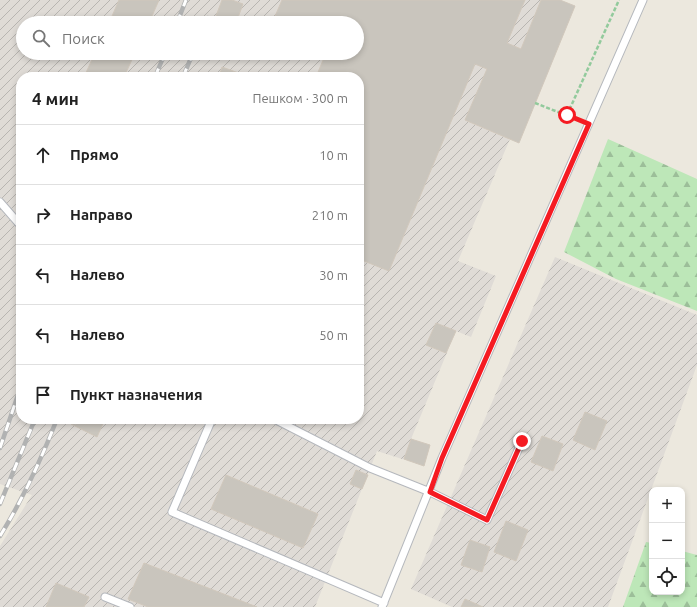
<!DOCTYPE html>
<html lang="ru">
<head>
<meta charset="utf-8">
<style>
  :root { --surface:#fff; --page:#f6f6f6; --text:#222; --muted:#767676; --line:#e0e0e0 }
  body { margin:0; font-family:Ubuntu,sans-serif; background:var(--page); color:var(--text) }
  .controls { position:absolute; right:12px; bottom:12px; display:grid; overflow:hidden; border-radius:8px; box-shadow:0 2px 6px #0003 }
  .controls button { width:36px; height:36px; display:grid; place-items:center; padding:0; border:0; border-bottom:1px solid var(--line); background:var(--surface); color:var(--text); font:20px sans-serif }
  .stop { position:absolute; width:12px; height:12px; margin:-9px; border:3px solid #f51b22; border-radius:50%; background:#fff }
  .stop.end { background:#f51b22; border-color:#fff; box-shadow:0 1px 4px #0008 }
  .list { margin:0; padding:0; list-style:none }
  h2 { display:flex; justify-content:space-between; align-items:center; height:52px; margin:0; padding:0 16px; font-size:17px }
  h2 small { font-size:13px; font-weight:400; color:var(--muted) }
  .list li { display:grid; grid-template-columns:26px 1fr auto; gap:12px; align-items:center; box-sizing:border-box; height:60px; padding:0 16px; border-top:1px solid var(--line) }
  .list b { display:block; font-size:15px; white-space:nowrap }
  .list em { font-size:13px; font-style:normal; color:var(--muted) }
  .icon { flex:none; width:22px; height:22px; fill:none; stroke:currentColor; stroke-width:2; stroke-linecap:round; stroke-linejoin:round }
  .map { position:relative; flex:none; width:697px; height:607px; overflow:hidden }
  .search { position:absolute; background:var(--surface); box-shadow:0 2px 6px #0003; left:16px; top:16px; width:348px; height:44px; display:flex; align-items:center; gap:10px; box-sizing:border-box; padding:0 14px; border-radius:22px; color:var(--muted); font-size:15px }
  .panel { position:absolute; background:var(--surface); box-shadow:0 2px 6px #0003; left:16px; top:72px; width:348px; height:352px; border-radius:16px }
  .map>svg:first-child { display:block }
  .industrial { fill:url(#industrial-furrows); fill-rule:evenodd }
  .forest { fill:url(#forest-firs) }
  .building { fill:#c9c5bd; stroke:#d1c8bc }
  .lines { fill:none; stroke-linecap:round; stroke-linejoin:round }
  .service-casing { stroke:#b5b8bd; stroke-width:9 }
  .path { stroke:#92ca9c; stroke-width:2.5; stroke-dasharray:4 2; stroke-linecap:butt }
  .service { stroke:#fff; stroke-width:7 }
  .rail-casing { stroke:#b1b2b2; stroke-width:4.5 }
  .rail { stroke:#fff; stroke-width:3; stroke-dasharray:9; stroke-linecap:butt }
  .route { stroke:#f51b22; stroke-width:5 }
</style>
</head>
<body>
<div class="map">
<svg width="697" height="607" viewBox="0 0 697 607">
  <defs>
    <pattern id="industrial-furrows" width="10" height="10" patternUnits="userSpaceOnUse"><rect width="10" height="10" fill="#dfdbd6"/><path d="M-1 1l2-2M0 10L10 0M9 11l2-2" fill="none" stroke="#b8b5b1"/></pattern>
    <pattern id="forest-firs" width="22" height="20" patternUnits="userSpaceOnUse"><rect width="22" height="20" fill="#bde7b8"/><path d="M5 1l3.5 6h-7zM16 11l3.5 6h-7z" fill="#9cbe99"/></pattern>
  </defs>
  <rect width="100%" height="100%" fill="#ece8de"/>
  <!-- industrial -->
  <path class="industrial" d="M0 0H560L575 6 519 142 510 139 458 261 496 276 471 337 456 331 411 439 430 445 424 466 377 451 315 607H0V546L32 495 0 484ZM23 23H357V53H23ZM21 77H359V419H21Z
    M555 257 697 315V365L608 607H452L411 589Z"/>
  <!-- forest -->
  <path class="forest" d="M608 139 697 179V311L616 279 564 252Z
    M646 542 652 543V592H682V551L697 555V607H623Z"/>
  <!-- building -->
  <path class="building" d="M119 0H159L149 23H109Z
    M222 0H232L243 4 236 23 216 16Z
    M282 0H525L507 43 521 49 541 0H560L575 6 519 143 465 120 487 69 475 64 389 271 359 259V77H316L326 53H357V23H278L273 21Z
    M95 53H135L124 77H84Z
    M222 67 247 76V77H219Z
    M436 323 456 331 446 353 426 345Z
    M585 412 607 421 595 450 573 440Z
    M73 419H105L97 437 71 424Z
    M542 436 563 444 553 471 531 462Z
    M411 439 430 445 424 466 404 459Z
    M356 470 368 475 362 489 350 484Z
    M226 475 318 514 303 548 211 509Z
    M506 521 528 530 516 561 494 552Z
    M470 540 490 547 482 572 461 565Z
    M144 563 257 607H148L128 599Z
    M56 583 89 597 84 607H46Z
    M465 599 483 607H461Z"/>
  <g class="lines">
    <defs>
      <path id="service" d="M0 202 21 226
        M212 419 172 512 384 603
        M274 419 370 468 430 492 487 520 522 441
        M105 597 130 607
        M382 607 442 458 643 0"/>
    </defs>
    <!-- service casing -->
    <use href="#service" class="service-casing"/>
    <!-- path -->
    <path class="path" d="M535 103 581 121
      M567 115 619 0"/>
    <!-- service -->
    <use href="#service" class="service"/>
    <defs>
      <path id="rail" d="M177 23 186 0
        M206 23 208 18
        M155 77 165 53
        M183 77 193 53
        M0 448 21 386
        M0 504 35 419
        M0 536C23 499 41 460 57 419"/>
    </defs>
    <!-- rail casing -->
    <use href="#rail" class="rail-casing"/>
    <!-- rail -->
    <use href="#rail" class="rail"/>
  </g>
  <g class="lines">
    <!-- route -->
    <path class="route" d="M522 441 487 520 430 492 442 458 589 124 567 115"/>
  </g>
</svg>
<div class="controls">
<button>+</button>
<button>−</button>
<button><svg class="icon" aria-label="locate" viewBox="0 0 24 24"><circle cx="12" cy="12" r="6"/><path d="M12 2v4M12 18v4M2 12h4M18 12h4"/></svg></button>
</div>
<div class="stop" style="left:567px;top:115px"></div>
<div class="stop end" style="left:522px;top:441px"></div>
<div class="search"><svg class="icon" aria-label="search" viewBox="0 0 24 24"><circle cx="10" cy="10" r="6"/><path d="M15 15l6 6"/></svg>Поиск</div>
<section class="panel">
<h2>4 мин<small>Пешком · 300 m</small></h2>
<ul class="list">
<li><svg class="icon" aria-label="ahead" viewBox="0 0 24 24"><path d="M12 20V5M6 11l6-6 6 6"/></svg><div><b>Прямо</b></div><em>10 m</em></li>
<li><svg class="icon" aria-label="right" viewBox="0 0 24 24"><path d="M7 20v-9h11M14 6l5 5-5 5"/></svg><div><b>Направо</b></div><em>210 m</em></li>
<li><svg class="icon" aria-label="left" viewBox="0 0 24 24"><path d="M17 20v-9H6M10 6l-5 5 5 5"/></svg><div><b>Налево</b></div><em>30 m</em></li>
<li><svg class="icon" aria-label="left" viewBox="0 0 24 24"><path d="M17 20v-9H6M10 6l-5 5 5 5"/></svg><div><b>Налево</b></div><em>50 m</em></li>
<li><svg class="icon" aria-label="arrive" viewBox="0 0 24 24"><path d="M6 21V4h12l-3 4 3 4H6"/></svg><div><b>Пункт назначения</b></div></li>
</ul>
</section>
</div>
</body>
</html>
